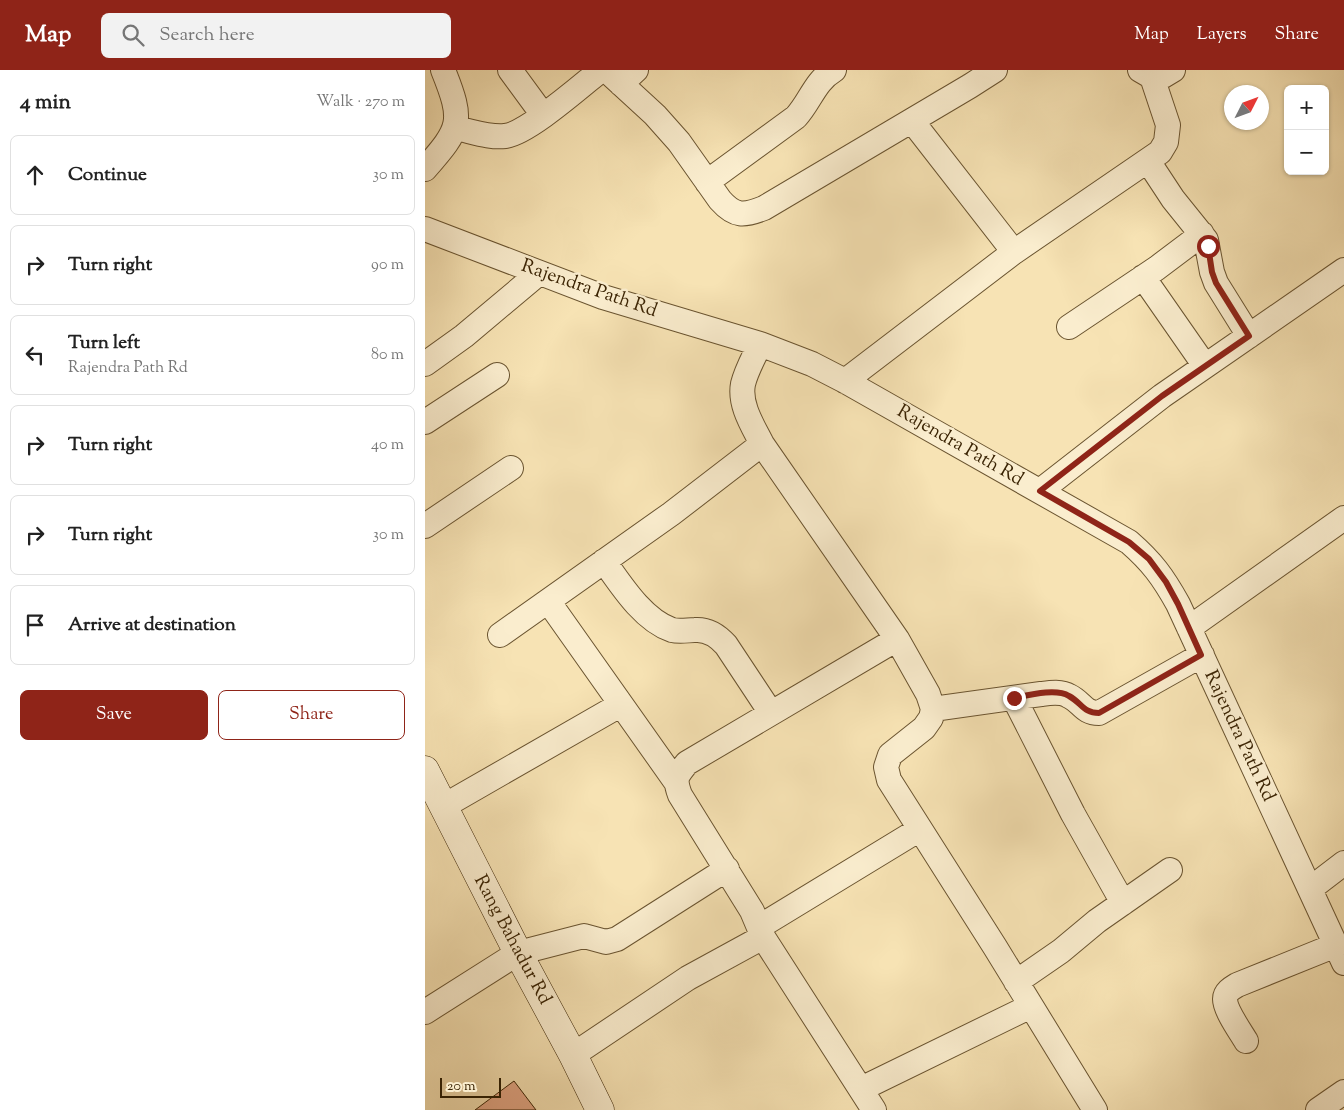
<!DOCTYPE html>
<html lang="en">
<head>
<meta charset="utf-8">
<style>
  :root { --surface:#fff; --page:#f2f2f2; --text:#222; --muted:#767676; --line:#e0e0e0; --accent:#8f2418 }
  body { margin:0; font-family:"Sorts Mill Goudy",serif; background:var(--page); color:var(--text) }
  .controls { position:absolute; right:15px; top:15px; display:grid; overflow:hidden; border-radius:8px; box-shadow:0 1px 4px #0004 }
  .controls button { width:45px; height:45px; display:grid; place-items:center; padding:0; border:0; border-bottom:1px solid var(--line); background:var(--surface); color:var(--text); font:25px sans-serif }
  .compass { position:absolute; left:799px; top:15px; width:45px; height:45px; border-radius:50%; background:var(--surface); box-shadow:0 1px 4px #0004; rotate:48deg }
  .scale { position:absolute; left:15px; bottom:12px; width:61px; box-sizing:border-box; padding-left:5px; border:2px solid #3b2404; border-top:0; font-size:14px; line-height:18px; white-space:nowrap; color:#3b2404; -webkit-text-stroke:4px #faedce; paint-order:stroke }
  .stop { position:absolute; width:15px; height:15px; margin:-11px; border:4px solid #8f2418; border-radius:50%; background:#fff }
  .stop.end { background:#8f2418; border-color:#fff; box-shadow:0 1px 5px #0008 }
  .list { margin:0; padding:0; list-style:none }
  h2 { display:flex; justify-content:space-between; align-items:center; height:65px; margin:0; padding:0 20px; font-size:21px }
  h2 small { font-size:16px; font-weight:400; color:var(--muted) }
  .list li { display:grid; grid-template-columns:32px 1fr auto; gap:15px; align-items:center; box-sizing:border-box; height:80px; margin:0 10px 10px; padding:0 10px; border:1px solid var(--line); border-radius:8px }
  .list b { display:block; font-size:19px; white-space:nowrap }
  .list p { margin:0; font-size:16px; white-space:nowrap; color:var(--muted) }
  .list em { font-size:16px; font-style:normal; color:var(--muted) }
  .actions { display:flex; gap:10px; padding:15px 20px }
  .actions a { flex:1; padding:11px 0; border:1px solid var(--accent); border-radius:8px; text-align:center; font-size:18px; color:var(--accent) }
  .actions .main { background:var(--accent); color:#fff }
  .icon { flex:none; width:28px; height:28px; fill:none; stroke:currentColor; stroke-width:2; stroke-linecap:round; stroke-linejoin:round }
  .map { position:relative; flex:none; width:919px; height:1040px; overflow:hidden }
  header { display:flex; align-items:center; gap:30px; box-sizing:border-box; height:70px; padding:0 25px; background:var(--accent); color:#fff }
  header strong { font-size:24px }
  nav { display:flex; gap:28px; margin-inline-start:auto; font-size:18px }
  .search { width:350px; height:45px; background:var(--page); display:flex; align-items:center; gap:12px; box-sizing:border-box; padding:0 18px; border-radius:8px; color:var(--muted); font-size:19px }
  main { display:flex }
  aside { flex:1; background:var(--surface) }
  .map>svg:first-child { display:block }
  .building { fill:#e2a685; stroke:#3b2404 }
  .lines { fill:none; stroke-linecap:round; stroke-linejoin:round }
  .street-casing { stroke:#6a5430; stroke-width:26 }
  .secondary-casing { stroke:#3b2404; stroke-width:29 }
  .street { stroke:#faedce; stroke-width:24 }
  .secondary { stroke:#faedce; stroke-width:28 }
  .route { stroke:#8f2418; stroke-width:6 }
  .labels { text-anchor:middle; dominant-baseline:central; stroke-width:5; stroke-linejoin:round; paint-order:stroke }
  .street-label { font-size:19px; fill:#3b2404; stroke:#faedce }
</style>
</head>
<body>
<header>
<strong>Map</strong>
<div class="search"><svg class="icon" aria-label="search" viewBox="0 0 24 24"><circle cx="10" cy="10" r="6"/><path d="M15 15l6 6"/></svg>Search here</div>
<nav><a>Map</a><a>Layers</a><a>Share</a></nav>
</header>
<main>
<aside>
<h2>4 min<small>Walk · 270 m</small></h2>
<ul class="list">
<li><svg class="icon" aria-label="ahead" viewBox="0 0 24 24"><path d="M12 20V5M6 11l6-6 6 6"/></svg><div><b>Continue</b></div><em>30 m</em></li>
<li><svg class="icon" aria-label="right" viewBox="0 0 24 24"><path d="M7 20v-9h11M14 6l5 5-5 5"/></svg><div><b>Turn right</b></div><em>90 m</em></li>
<li><svg class="icon" aria-label="left" viewBox="0 0 24 24"><path d="M17 20v-9H6M10 6l-5 5 5 5"/></svg><div><b>Turn left</b><p>Rajendra Path Rd</p></div><em>80 m</em></li>
<li><svg class="icon" aria-label="right" viewBox="0 0 24 24"><path d="M7 20v-9h11M14 6l5 5-5 5"/></svg><div><b>Turn right</b></div><em>40 m</em></li>
<li><svg class="icon" aria-label="right" viewBox="0 0 24 24"><path d="M7 20v-9h11M14 6l5 5-5 5"/></svg><div><b>Turn right</b></div><em>30 m</em></li>
<li><svg class="icon" aria-label="arrive" viewBox="0 0 24 24"><path d="M6 21V4h12l-3 4 3 4H6"/></svg><div><b>Arrive at destination</b></div></li>
</ul>
<div class="actions"><a class="main">Save</a><a>Share</a></div>
</aside>
<div class="map">
<svg width="919" height="1040" viewBox="0 0 919 1040">
  <rect width="100%" height="100%" fill="#f7e3b4"/>
  <filter id="stains"><feTurbulence type="fractalNoise" baseFrequency=".004" numOctaves="4"/><feColorMatrix values="0 0 0 0 .2 0 0 0 0 .09 0 0 0 0 .02 0 0 0 .5 -.17"/></filter>
  <radialGradient id="worn" r=".72"><stop offset=".6" stop-color="#630" stop-opacity="0"/><stop offset="1" stop-color="#630" stop-opacity=".3"/></radialGradient>
  <!-- building -->
  <path class="building" d="M89 1011 111 1040H50Z"/>
  <g class="lines">
    <defs>
      <path id="street" d="M85 0 118 45
        M181 0 230 45 254 72 295 130C310 147 319 146 339 138L545 16 570 0
        M715 0 727 7 738 6 748 0
        M196 14 211 0
        M487 51 589 182
        M30 58C46 61 65 68 80 66 102 64 157 15 176 0
        M723 91 748 129 781 170 787 202 791 213 824 266
        M0 99C36 58 39 52 18 0
        M282 112 371 47C385 32 390 11 409 0
        M0 159 178 227 335 274 387 294 420 311 704 472C727 492 738 507 753 534L919 893
        M718 207 780 296
        M644 257 732 198 777 164
        M335 274C329 287 321 301 318 314 314 335 328 356 337 374L472 569 503 624 508 639 506 648 499 658 465 685 461 697 464 710 570 877 670 1040
        M0 294 39 266 114 203
        M420 311 589 182 735 82 741 72 743 55 727 7
        M0 352 72 305
        M615 421 737 326 919 200
        M0 456 86 398
        M179 491C196 515 218 550 247 560 255 562 263 560 270 560 283 559 293 566 301 575L346 643
        M123 531 251 712
        M764 558 919 448
        M75 565 246 444 337 374
        M589 628 648 744 698 833
        M508 639 616 624C624 623 636 621 644 626 657 632 658 643 674 643L777 585
        M19 736 195 635
        M885 819 919 793
        M334 857 495 759
        M591 912 636 881 672 851 745 800
        M0 942 93 883 159 866 181 872 192 869 302 799
        M821 971C815 961 800 940 800 929 800 922 807 918 812 915L911 875
        M148 985 263 908 338 867
        M436 1019 606 936
        M449 1040 338 867 327 841 255 725C249 709 251 706 262 693L472 569
        M893 1040 919 1022"/>
      <path id="secondary" d="M0 700 93 883 148 985 175 1040"/>
    </defs>
    <!-- street casing -->
    <use href="#street" class="street-casing"/>
    <!-- secondary casing -->
    <use href="#secondary" class="secondary-casing"/>
    <!-- street -->
    <use href="#street" class="street"/>
    <!-- secondary -->
    <use href="#secondary" class="secondary"/>
  </g>
  <g class="lines">
    <!-- route -->
    <path class="route" d="M589 628C604 625 631 618 644 626 657 633 658 643 674 643L776 585 753 534 741 512 724 489 704 472 615 421 737 326 824 266 791 213 787 202 783 176"/>
  </g>
  <g class="labels">
    <!-- street labels -->
    <g class="street-label">
      <text transform="translate(164 219) rotate(19)">Rajendra Path Rd</text>
      <text transform="translate(535 376) rotate(30)">Rajendra Path Rd</text>
      <text transform="translate(814 666) rotate(65)">Rajendra Path Rd</text>
      <text transform="translate(87 870) rotate(62)">Rang Bahadur Rd</text>
    </g>
  </g>
  <rect width="100%" height="100%" filter="url(#stains)"/>
  <rect width="100%" height="100%" fill="url(#worn)"/>
</svg>
<div class="controls">
<button>+</button>
<button>−</button>
</div>
<svg class="compass" viewBox="-18 -18 36 36"><path d="M0-13l5 13h-10z" fill="#e53935"/><path d="M0 13l5-13h-10z" fill="#767676"/></svg>
<div class="scale">20 m</div>
<div class="stop" style="left:783px;top:176px"></div>
<div class="stop end" style="left:589px;top:628px"></div>
</div>
</main>
</body>
</html>
